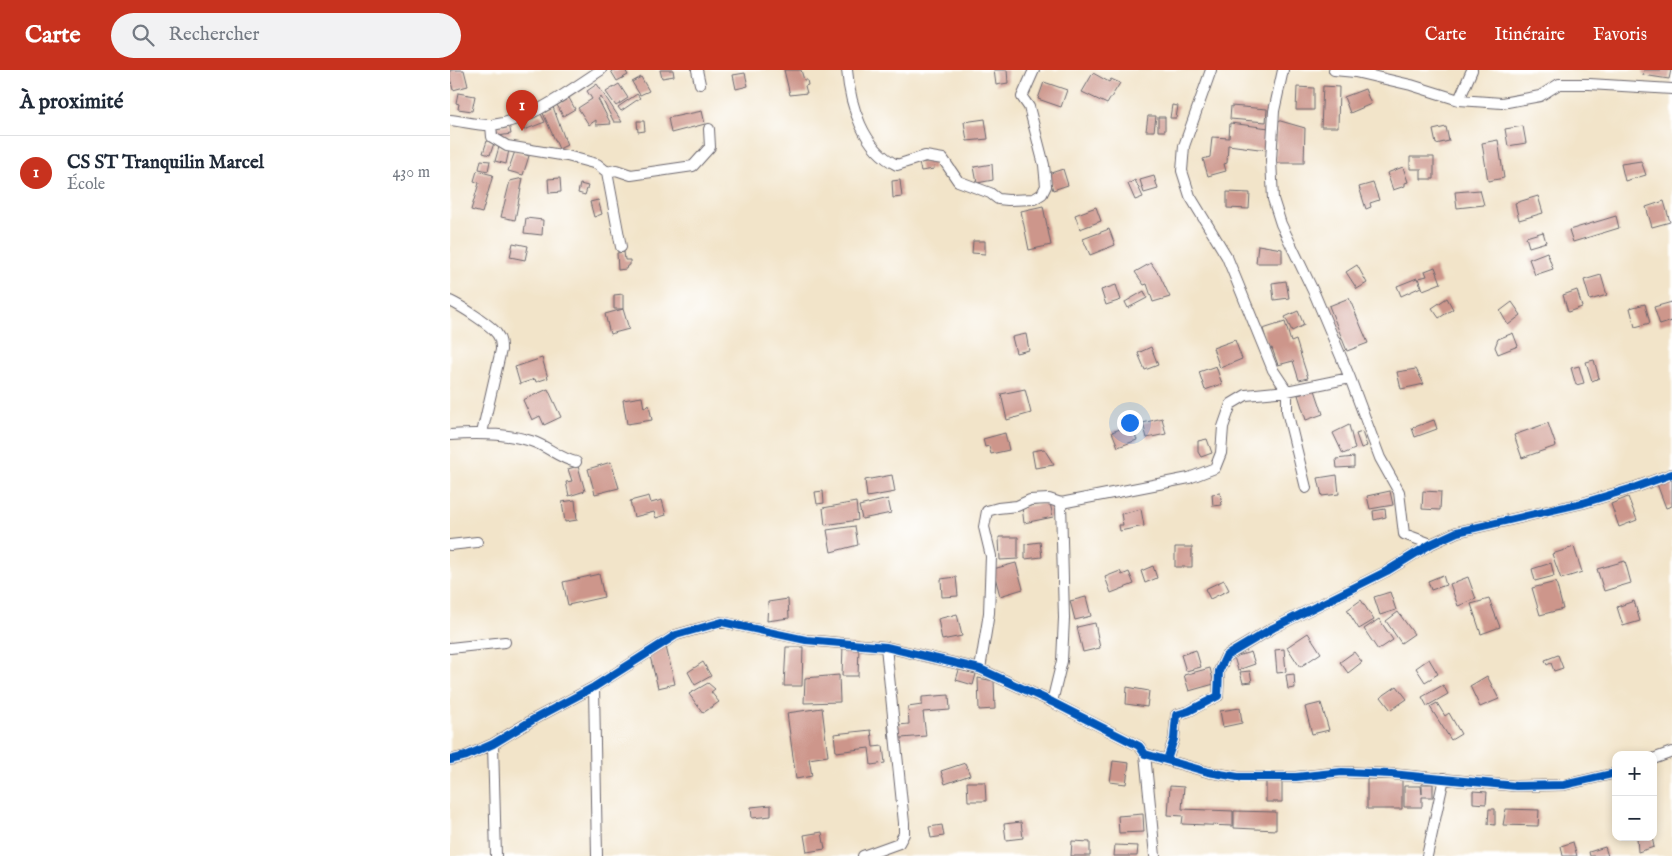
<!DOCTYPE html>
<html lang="fr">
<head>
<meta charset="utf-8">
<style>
  :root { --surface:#fff; --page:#f2f2f3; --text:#1f2937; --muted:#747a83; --line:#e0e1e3; --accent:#c8321e }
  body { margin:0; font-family:"IM FELL English",serif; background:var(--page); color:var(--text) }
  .controls { position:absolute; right:15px; bottom:15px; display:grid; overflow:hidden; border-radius:10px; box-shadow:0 2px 8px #0003 }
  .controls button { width:45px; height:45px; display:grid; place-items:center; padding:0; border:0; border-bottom:1px solid var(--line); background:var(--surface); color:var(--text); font:25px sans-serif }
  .you { position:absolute; left:679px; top:352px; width:18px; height:18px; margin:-12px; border:4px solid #fff; border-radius:50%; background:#1a73e8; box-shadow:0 0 0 8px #1a73e833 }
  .badge { display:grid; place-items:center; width:32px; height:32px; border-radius:50%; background:var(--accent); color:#fff; font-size:16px; font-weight:700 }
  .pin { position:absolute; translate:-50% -41px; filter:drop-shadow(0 1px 2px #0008) }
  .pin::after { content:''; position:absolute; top:26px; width:18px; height:15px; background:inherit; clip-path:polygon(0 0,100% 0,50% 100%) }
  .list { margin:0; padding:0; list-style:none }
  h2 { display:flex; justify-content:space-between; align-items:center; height:65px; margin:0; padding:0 20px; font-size:21px }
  h2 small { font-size:16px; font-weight:400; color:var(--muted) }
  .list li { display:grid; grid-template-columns:32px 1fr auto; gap:15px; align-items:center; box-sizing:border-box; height:75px; padding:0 20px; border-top:1px solid var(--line) }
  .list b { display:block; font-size:19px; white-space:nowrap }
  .list p { margin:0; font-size:16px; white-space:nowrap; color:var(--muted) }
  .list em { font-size:16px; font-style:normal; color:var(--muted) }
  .icon { flex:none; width:28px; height:28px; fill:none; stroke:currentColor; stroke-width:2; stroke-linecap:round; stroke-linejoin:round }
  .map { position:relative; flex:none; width:1222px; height:786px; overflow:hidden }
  header { display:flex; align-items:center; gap:30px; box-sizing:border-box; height:70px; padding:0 25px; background:var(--accent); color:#fff }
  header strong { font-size:24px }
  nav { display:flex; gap:28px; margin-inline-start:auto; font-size:18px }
  .search { width:350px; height:45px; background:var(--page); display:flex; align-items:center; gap:12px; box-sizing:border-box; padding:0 18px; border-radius:28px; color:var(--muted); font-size:19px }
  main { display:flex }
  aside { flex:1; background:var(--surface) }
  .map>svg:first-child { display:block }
  .building { fill:#cd968b }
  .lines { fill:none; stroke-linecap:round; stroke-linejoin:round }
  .minor-casing { stroke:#6b666d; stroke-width:12 }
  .minor { stroke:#fff; stroke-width:10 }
  .cycleway-casing { stroke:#fff; stroke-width:11 }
  .cycleway { stroke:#0057b8; stroke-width:8 }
</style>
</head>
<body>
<header>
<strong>Carte</strong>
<div class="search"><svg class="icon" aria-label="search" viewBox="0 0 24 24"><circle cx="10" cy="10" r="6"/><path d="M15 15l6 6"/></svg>Rechercher</div>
<nav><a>Carte</a><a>Itinéraire</a><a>Favoris</a></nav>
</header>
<main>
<aside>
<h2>À proximité<small></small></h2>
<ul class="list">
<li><span class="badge">1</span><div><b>CS ST Tranquilin Marcel</b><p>École</p></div><em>430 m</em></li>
</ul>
</aside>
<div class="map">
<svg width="1222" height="786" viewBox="0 0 1222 786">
  <rect width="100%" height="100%" fill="#fff"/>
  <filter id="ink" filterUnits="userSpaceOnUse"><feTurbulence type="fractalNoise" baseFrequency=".02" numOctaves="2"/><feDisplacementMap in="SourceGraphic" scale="10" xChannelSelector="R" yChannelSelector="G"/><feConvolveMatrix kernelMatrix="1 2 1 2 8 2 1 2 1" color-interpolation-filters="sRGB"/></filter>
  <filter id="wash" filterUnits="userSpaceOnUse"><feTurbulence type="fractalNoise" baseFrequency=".0096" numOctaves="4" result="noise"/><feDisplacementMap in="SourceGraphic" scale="20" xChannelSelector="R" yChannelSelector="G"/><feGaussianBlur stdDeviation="1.12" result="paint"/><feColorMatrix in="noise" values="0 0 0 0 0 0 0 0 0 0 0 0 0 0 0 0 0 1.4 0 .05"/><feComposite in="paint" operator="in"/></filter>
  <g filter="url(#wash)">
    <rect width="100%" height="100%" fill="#f2e4c9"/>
    <g id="blocks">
      <!-- building -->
      <path class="building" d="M0 0H14L18 16 3 20 0 8Z
        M163 0H175L178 5 167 11 161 1Z
        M210 0H223L224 6 212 8Z
        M334 0H351L354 10H357L358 15 355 16 357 23 340 25Z
        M544 0H557L558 13 546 15Z
        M1194 0H1221L1219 9 1193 5Z
        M295 3 298 16 286 19 283 5Z
        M643 3 659 12 661 9 670 13 657 34 632 22Z
        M191 7 199 21 190 25 182 12Z
        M594 12 617 20 611 37 588 29Z
        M147 14 172 52H164L151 27 148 29 161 54 146 55V50L139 55 128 38 142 29 137 21Z
        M169 14 178 28 166 36 156 22Z
        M873 16 889 17 888 57H871Z
        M847 17 864 18V40H846Z
        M915 19 921 34 900 43 894 27Z
        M8 23 25 26 22 41 8 39 9 34 6 33Z
        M187 24 190 28 171 41 168 37Z
        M119 28 125 39 113 46 107 35Z
        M722 35 728 36 726 48H720Z
        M781 36 817 39 816 52 780 49Z
        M103 37 117 75 109 79 92 41Z
        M252 41 255 54 221 63 218 48Z
        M91 44 95 52 74 60 72 53Z
        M698 46H706L704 61H696Z
        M708 47H715V61H708Z
        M535 49 538 69 517 71 514 52Z
        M827 50 855 58 854 93H826Z
        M187 51H194L195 61 188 62Z
        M780 53 819 58 817 80 778 75 777 93 774 94 776 101 758 106 753 89 760 87 762 67 779 68Z
        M59 54 61 64 48 66 46 57Z
        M1073 56 1076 73 1058 76 1055 59Z
        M996 57 999 71 986 74 983 60Z
        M1048 70 1054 108 1038 111 1032 73Z
        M37 71 44 73 40 85 33 83Z
        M49 77 59 80 56 94 45 91Z
        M65 81 79 86 73 105 58 101Z
        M960 87H984V109H971V99H960Z
        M31 90 40 91 38 101 29 99Z
        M483 91 484 99 471 101 469 93Z
        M1191 91 1196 105 1175 111 1171 94Z
        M542 94 543 110 527 113 524 97Z
        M953 97 958 112 955 113V116L943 120 937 103Z
        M613 99 618 115 603 120 598 104Z
        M27 101 43 105 32 143 21 140 29 113 24 111Z
        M704 106 708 119 694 123 690 110Z
        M73 108 65 150 51 147 60 111Z
        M110 108 111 122 99 123 98 109Z
        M450 110 452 127 443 128 442 111Z
        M685 110 693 127 685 130 678 114Z
        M923 113 929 130 920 133 921 137 916 139 909 117Z
        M130 114 138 116 135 125 128 123Z
        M1030 120 1034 135 1007 138 1005 122Z
        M777 122 800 123 799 139 777 138Z
        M1088 126 1093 143 1069 150 1065 133Z
        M148 130 152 144 144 147 140 132Z
        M1214 131 1220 152 1202 157 1196 137Z
        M593 136 601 175 579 180 571 141Z
        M646 137 651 151 630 159 625 145Z
        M1166 146 1169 158 1123 172 1119 160Z
        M76 148 93 150 92 165 74 163Z
        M659 159 665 175 640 185 633 169Z
        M1093 162 1096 172 1079 177 1076 167Z
        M523 171H535V184L522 183Z
        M63 173 78 176 75 190 60 187Z
        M808 175 832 179V193H806Z
        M174 182 175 190H180V195L177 196 176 199 168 200 167 183Z
        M1097 182 1103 199 1085 205 1079 189Z
        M701 193 710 206 720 227 703 232 697 214 694 215 685 202Z
        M907 195 917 213 907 219 896 202Z
        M985 197 991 213 973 220 969 208 977 206 975 201Z
        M1151 205 1157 225 1140 230 1134 210Z
        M967 208 971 217 951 226 947 216Z
        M836 211 839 228 824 230 822 213Z
        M666 215 671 230 656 235 651 220Z
        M1127 220 1132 237 1118 242 1113 225Z
        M694 221 697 228 678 238 675 232Z
        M173 224V239H164V225Z
        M899 228 918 273 897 281 879 236Z
        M997 228 1003 239 989 248 982 238Z
        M1062 232 1071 245 1058 255 1050 241Z
        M1222 232V251L1210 255 1204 237Z
        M1195 234 1200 253 1185 257 1180 238Z
        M173 239 179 259 160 264 155 244Z
        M848 241 854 255 842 261 835 247Z
        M835 252 841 272 846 270 858 308 849 310 843 291 828 295 822 278 819 279 813 259Z
        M1063 263 1068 276 1048 284 1045 277 1048 269Z
        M576 264 579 280 566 283 562 267Z
        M785 270 792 289 770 298 763 278Z
        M701 277 708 295 695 300 688 283Z
        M92 288 98 308 86 312 85 309 70 314 65 297Z
        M1144 290 1149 308 1142 311 1136 292Z
        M766 296 772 314 755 320 749 302Z
        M1129 296 1134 313 1126 315 1121 298Z
        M966 299 974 314 951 319 947 302Z
        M98 319 111 347 94 355 90 346 82 350 73 330Z
        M575 319 581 343 557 350 551 324Z
        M865 320 873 344 856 350 848 325Z
        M192 327 194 338 199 335 202 350 177 354 173 330Z
        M712 348 716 364 697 368 693 353Z
        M984 350 987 359 965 367 962 358Z
        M1098 353 1106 376 1072 388 1064 365Z
        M681 355 687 370 668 377 662 362Z
        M899 355 905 379 893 384 883 363Z
        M912 362 917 376 911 378 906 364Z
        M555 363 559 380 541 384 539 376 535 377 533 369Z
        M757 369 762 383 751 387 748 382V371Z
        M594 379 604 395 585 398 582 381Z
        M904 387V397L887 398 886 389Z
        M161 392 169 418 145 424 138 399Z
        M128 396 135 421 119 426 116 412 122 411 118 399Z
        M442 405 445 422 417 427 415 410Z
        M887 405 889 424 872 426 868 408Z
        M1222 408V436L1216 438 1207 414Z
        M373 421 374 433 367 434 365 422Z
        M940 421 943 435 920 439 917 426Z
        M973 421 991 422 990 440 972 439Z
        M770 423 772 435 763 436 762 424Z
        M199 426 201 433 212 430 216 445 206 448 204 442 184 447 180 431Z
        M1178 427 1187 450 1169 457 1161 434Z
        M438 429 441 443 412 449 409 436Z
        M125 430 127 450 115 452 112 432Z
        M406 432 408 450 375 455 373 438Z
        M600 433 603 447 574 453 572 437Z
        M691 439 694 456 670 461 669 455H673L671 444Z
        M935 439 936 447 924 450 923 441Z
        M405 456 408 475 381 482 377 460Z
        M549 467H568V489L550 490Z
        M590 472 592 487 575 489V474Z
        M725 477H742V497H725Z
        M1124 477 1132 502 1111 509 1102 484Z
        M1175 491 1181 513 1154 521 1147 499Z
        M566 493 573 519 550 526 543 499Z
        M1101 493 1104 506 1085 511 1082 499Z
        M703 496 707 508 695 513 691 501Z
        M670 501 672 505 679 502 684 514 661 523 655 507Z
        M149 504 154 527 118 535 113 512Z
        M993 505 996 515 981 520 978 511Z
        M506 507 508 526 492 527 491 509Z
        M1018 507 1026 529 1008 536 1000 514Z
        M774 510 779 520 760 529 755 519Z
        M1106 512 1113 539 1090 545 1082 518Z
        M940 522 946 540 930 545 924 527Z
        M636 527 641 546 625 550 620 531Z
        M338 529 339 548 317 551 318 532Z
        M1039 529 1050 557 1031 564 1021 534Z
        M911 530 924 550 909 559 897 540Z
        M1184 531 1190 551 1173 556 1167 537Z
        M948 542 964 564 951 573 936 551Z
        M507 544 512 566 492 570 488 549Z
        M929 549 943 570 928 580 914 559Z
        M645 553 650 578 633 582 627 557Z
        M858 563 871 583 850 597 837 577Z
        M393 575 409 576 408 606H392Z
        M216 577 225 614 208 618 199 582Z
        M336 577H353L352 616H334Z
        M834 579 836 602 827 603 825 580Z
        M746 580 751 597 736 601 731 585Z
        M801 582 805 594 788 600 784 587Z
        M904 582 912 592 898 603 890 592Z
        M1108 585 1113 598 1104 601 1101 593 1097 595 1095 590Z
        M979 589 988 604 975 612 966 598Z
        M253 592 261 606 245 615 238 602Z
        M760 598 764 614 739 621 734 605Z
        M509 600 526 604 523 615 506 610Z
        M800 601 802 612 793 613 790 602Z
        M844 604 845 618 838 619 836 605Z
        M389 605 390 632 354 633 355 608Z
        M1037 606 1049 629 1030 637 1020 616Z
        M528 608 544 611 545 639 529 640Z
        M258 613 265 619 261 622 269 632 253 643 239 624Z
        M993 615 998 624 977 636 972 627Z
        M947 616 957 629 941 640 931 627Z
        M677 617 699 621 697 637 676 634Z
        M499 625 500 640 473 642 476 666 439 669 438 656 459 654 458 637 472 635V627Z
        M871 633 879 660 862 664 855 637Z
        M987 633 995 646 999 643 1011 664 1001 670 980 637Z
        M372 638 378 686 359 689 362 706 346 709 337 643Z
        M790 638 792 653 773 657 770 641Z
        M421 660 423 677 433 676 435 693 421 695 419 678 386 682 384 664Z
        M663 691 679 693 676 714 660 712Z
        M515 693 520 705 495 714 491 701Z
        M917 709H952V739H917Z
        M832 710V732H816V711Z
        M517 712H535L536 731H518Z
        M972 714H983V727H972V737H954V716H971L972 724Z
        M720 716 734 717 732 739 783 741V756L732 754 733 746 718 745Z
        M1023 721 1037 722 1036 734 1023 733Z
        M321 735V746L302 748 301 737Z
        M1039 739H1045V755L1038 754Z
        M1056 739 1089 740 1088 756 1053 755Z
        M784 741 826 742V760L784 758Z
        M693 744 694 762 669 763 668 746Z
        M571 752 573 768 556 770 554 754Z
        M492 755 494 766 481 768 479 757Z
        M372 762 375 779 357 782 354 765Z
        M1187 767H1202L1204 777 1188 782Z
        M622 771 640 772V786H621Z
        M1123 772 1127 786H1113L1111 776Z
        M665 775 688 776 687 786H664Z
        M1155 777 1158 786H1140L1139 782Z"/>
    </g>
  </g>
  <g filter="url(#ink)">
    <use href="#blocks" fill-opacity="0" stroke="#6b666d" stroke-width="1"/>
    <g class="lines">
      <defs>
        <path id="minor" d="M247 0 250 14
          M397 0C400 35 413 79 447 95L475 86 493 89 508 111 540 123 548 129 558 130 584 129 592 124 596 116 594 95 579 37 572 27 584 0
          M761 0 734 76 732 101 740 126 777 187 823 300 837 321V341L856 418
          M833 0 824 41 821 90 823 129 831 154 865 225 900 308 930 388 949 422 954 464 981 474
          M884 0 905 2 961 15 1009 30 1052 33 1090 26 1109 14H1139L1222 19
          M1009 30 1022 0
          M0 50C12 51 30 56 42 55 83 50 118 21 151 0
          M41 55 42 67 57 76 117 86 147 94 157 102 171 177
          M157 102 166 100 181 105 243 96 260 77 259 59
          M0 231C11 236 41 255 47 264 51 269 51 274 51 280L32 363
          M0 365C27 363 55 363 81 371 98 376 108 388 126 392
          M0 475 27 472
          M0 578 55 572
          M530 599 539 543 541 486 534 457 537 441 548 438 567 436 580 430 599 429 611 433 739 408 765 398 771 383 773 357 781 334 796 325 837 321 900 308
          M144 617 147 786
          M602 632 612 591 614 548 611 433
          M43 674 46 786
          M695 684 705 786
          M1203 689 1222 682
          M0 690 16 686 43 674 86 648 144 617 226 565 272 552 356 570 436 577 530 599 602 632 689 676 695 684 758 702 788 707H846L892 702 941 704 1066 716 1114 715 1166 703
          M717 690 724 669 726 645 739 641 768 626 769 601 776 586 823 558 937 501 981 474 1007 462 1133 433 1186 417 1222 404
          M413 786 449 773 454 764V753L436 577
          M977 786 994 708"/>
      </defs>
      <!-- minor casing -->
      <use href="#minor" class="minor-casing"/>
      <!-- minor -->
      <use href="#minor" class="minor"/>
      <defs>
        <path id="cycleway" d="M0 690 16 686 43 674 86 648 144 617 226 565 272 552 356 570 436 577 530 599 602 632 689 676 695 684 758 702 788 707H846L892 702 941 704 1066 716 1114 715 1166 703
          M717 690 724 669 726 645 739 641 768 626 769 601 776 586 823 558 937 501 981 474 1007 462 1133 433 1186 417 1222 404"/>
      </defs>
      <!-- cycleway casing -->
      <use href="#cycleway" class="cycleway-casing"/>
      <!-- cycleway -->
      <use href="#cycleway" class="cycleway"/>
    </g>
  </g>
</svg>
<div class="controls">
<button>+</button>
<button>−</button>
</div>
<div class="you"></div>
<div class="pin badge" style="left:72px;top:61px">1</div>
</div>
</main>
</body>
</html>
